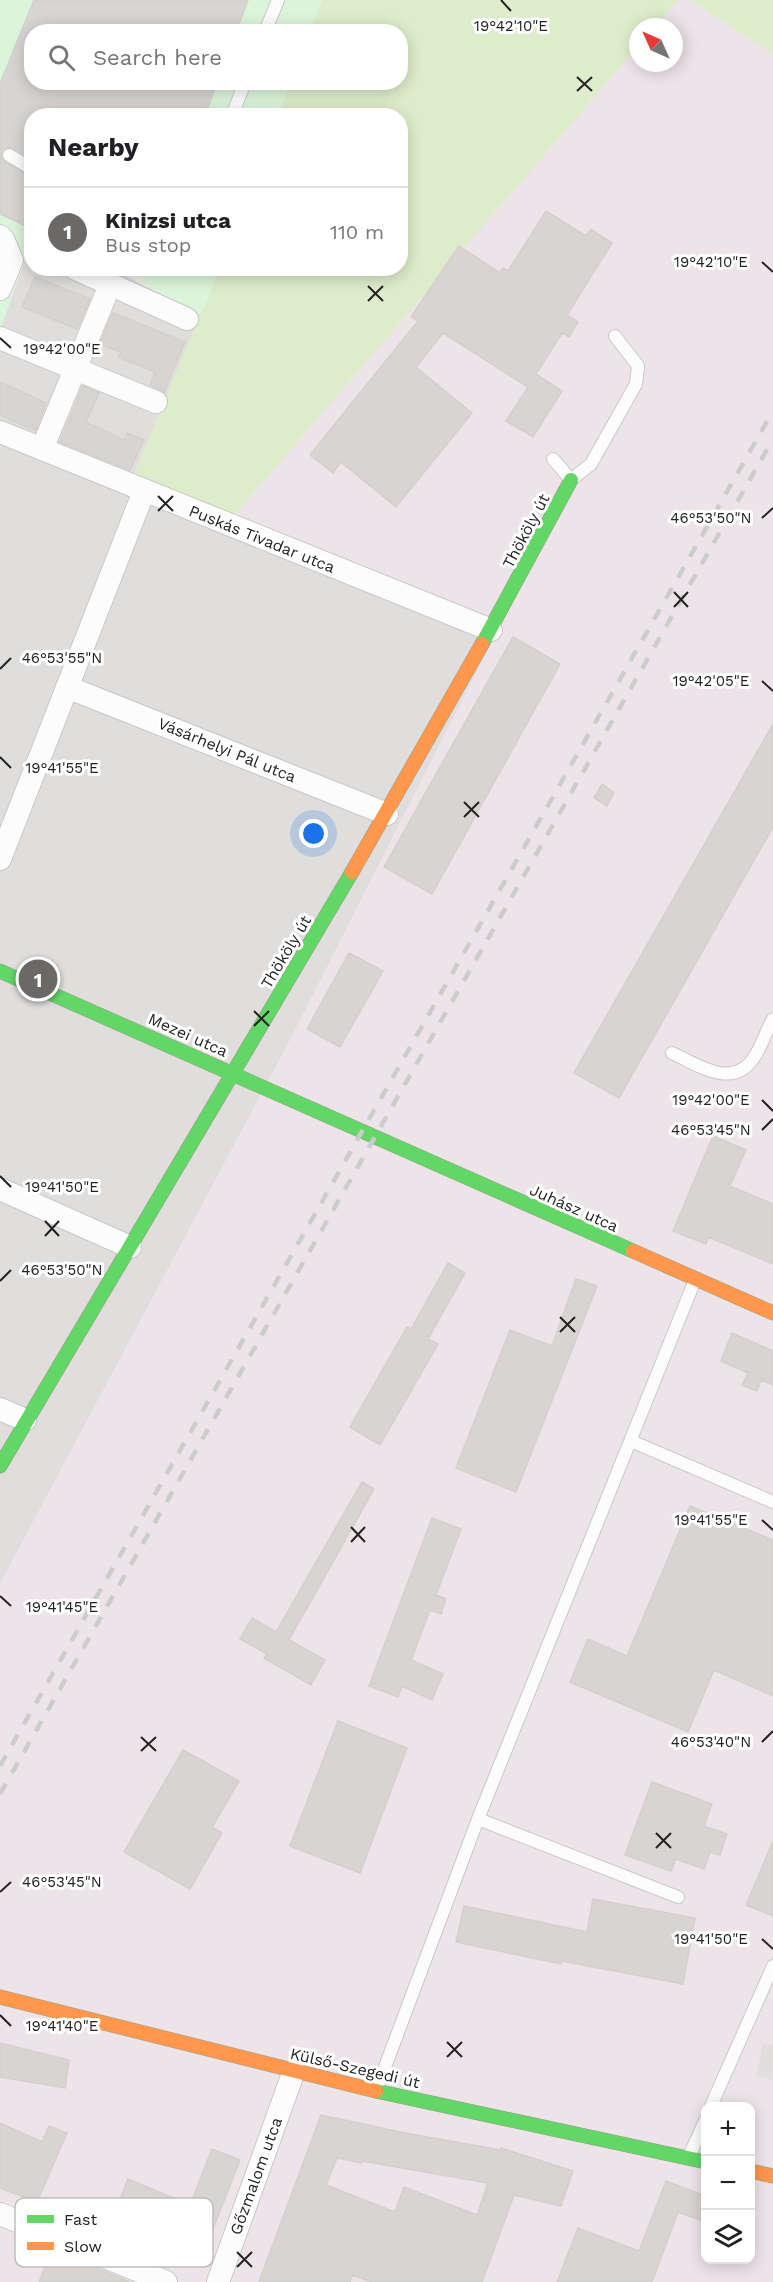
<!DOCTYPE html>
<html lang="en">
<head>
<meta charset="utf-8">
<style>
  :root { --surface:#fff; --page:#f6f6f6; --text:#202124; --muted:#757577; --line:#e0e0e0; --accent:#6a6968 }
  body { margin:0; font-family:"Work Sans",sans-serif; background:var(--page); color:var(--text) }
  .controls { position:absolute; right:18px; bottom:18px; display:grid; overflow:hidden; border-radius:12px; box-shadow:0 3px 15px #0003 }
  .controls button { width:54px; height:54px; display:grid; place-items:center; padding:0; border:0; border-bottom:2px solid var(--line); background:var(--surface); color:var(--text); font:30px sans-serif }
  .compass { position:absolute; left:629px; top:18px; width:54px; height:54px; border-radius:50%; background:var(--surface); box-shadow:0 3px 15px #0003; rotate:315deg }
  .you { position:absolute; left:314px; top:834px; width:21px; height:21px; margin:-15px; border:4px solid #fff; border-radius:50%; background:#1a73e8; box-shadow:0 0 0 9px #1a73e833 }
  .badge { display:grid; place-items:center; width:39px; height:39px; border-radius:50%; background:var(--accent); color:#fff; font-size:20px; font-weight:700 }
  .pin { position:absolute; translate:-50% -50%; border:3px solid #fff; box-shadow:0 2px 6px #0006 }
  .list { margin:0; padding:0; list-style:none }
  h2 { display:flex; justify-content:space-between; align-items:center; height:78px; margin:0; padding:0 24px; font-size:26px }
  h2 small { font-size:20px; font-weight:400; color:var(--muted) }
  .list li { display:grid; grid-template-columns:39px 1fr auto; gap:18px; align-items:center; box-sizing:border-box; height:90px; padding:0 24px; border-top:2px solid var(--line) }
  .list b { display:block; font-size:22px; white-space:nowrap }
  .list p { margin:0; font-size:20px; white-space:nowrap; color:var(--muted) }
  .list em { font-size:20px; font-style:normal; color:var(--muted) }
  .icon { flex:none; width:33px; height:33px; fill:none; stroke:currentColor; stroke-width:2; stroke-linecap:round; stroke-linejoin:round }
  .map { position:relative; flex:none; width:773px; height:2282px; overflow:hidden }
  .search { position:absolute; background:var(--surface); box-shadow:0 3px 15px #0003; left:24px; top:24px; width:384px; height:66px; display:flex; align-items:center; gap:15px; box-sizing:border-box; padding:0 21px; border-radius:24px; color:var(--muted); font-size:22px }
  .panel { position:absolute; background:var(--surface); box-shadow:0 3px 15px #0003; left:24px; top:108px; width:384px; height:168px; border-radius:24px }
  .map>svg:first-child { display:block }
  .residential { fill:#dfdedc }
  .industrial { fill:#ede4e9; fill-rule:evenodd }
  .grass { fill:#ddeccb }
  .park { fill:#daf5da }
  .parking { fill:#e0dfde }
  .building { fill:#d7d4d2; stroke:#d3d0cc; stroke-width:1.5; fill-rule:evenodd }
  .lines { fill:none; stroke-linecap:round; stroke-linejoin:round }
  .lane-casing { stroke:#c9c8c7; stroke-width:14 }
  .street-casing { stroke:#c9c8c7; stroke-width:24 }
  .fast-casing { stroke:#999a82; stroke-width:15 }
  .slow-casing { stroke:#999a82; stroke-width:15 }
  .lane { stroke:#fdfcfc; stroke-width:12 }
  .street { stroke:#fdfcfc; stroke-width:22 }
  .fast { stroke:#63d668; stroke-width:14 }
  .slow { stroke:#ff974d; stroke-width:14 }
  .rail { stroke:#ccc; stroke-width:4.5; stroke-dasharray:12 12; stroke-linecap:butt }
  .ticks { fill:none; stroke:#222; stroke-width:2 }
  .labels { text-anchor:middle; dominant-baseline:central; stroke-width:6; stroke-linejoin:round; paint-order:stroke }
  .street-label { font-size:16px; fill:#222; stroke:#fff }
  .key { fill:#fff; stroke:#bdbdbd; stroke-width:1.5 }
  .key-label { font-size:16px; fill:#222 }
  .ticks-label { font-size:15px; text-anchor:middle; fill:#222; stroke:#fff; stroke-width:6; stroke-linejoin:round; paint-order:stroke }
</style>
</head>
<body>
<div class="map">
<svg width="773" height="2282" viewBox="0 0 773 2282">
  <rect width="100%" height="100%" fill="#f0eeeb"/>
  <!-- residential -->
  <path class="residential" d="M31 243 32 268 113 269 201 315 131 481 496 634 288 1044 0 1584V330Z"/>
  <!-- industrial -->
  <path class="industrial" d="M678 0H690L773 54V2282H0V1584L288 1044 496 634 234 516 638 46V63H674V27H655ZM706 2106H750V2260H706Z"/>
  <!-- grass -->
  <path class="grass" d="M322 0H678L655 27H638V46L234 516 131 481 219 269 400 268V116L278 115 290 83 400 82V32L310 31Z
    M690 0H773V54Z"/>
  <!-- park -->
  <path class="park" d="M0 0H34L0 84Z
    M248 0H322L310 31 236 32Z
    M217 83H290L278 115 205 116Z
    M0 214 32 229 31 243 0 330Z
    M147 269H219L201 315 142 283Z"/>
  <!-- parking -->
  <path class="parking" d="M763 2043 773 2045V2080L756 2076Z"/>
  <!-- building -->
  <path class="building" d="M34 0H248L236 32H32V82H217L205 116H32V159L10 147 2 150 1 155 5 162 32 177V229L0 214V84Z
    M546 211 586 236 591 229 612 243 567 315 578 322 569 337 562 333 536 374 562 391 533 437 506 421 528 387 443 333 416 367 472 413 396 507 341 462 333 473 310 455 418 321 411 317 459 246 500 273 503 268 508 271Z
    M35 277 90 299 77 329 22 307Z
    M113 313 185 342 164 392 150 385 155 372 118 357 121 352 100 344Z
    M0 382 46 403 35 431 0 415Z
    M83 386 99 393 86 422 124 440 127 433 144 440 130 470 60 442Z
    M513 637 560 664 432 894 384 867Z
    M773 724V827L619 1098 574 1073Z
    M602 784 614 793 607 806 594 798Z
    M349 953 383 971 340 1047 307 1029Z
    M713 1136 746 1150 730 1186 773 1204V1264L708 1237 706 1244 673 1231Z
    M448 1263 465 1273 428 1339 438 1344 380 1445 350 1427 407 1327 411 1329Z
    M576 1279 597 1286 516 1492 456 1468 510 1330 552 1346Z
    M732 1333 773 1351V1385L761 1380 757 1391 742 1385 748 1373 721 1361Z
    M362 1482 374 1489 289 1640 325 1660 311 1685 264 1658 267 1654 240 1639 252 1618 276 1632Z
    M690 1506 773 1540V1696L714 1670 688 1732 570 1682 588 1639 627 1656Z
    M432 1518 461 1529 436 1595 446 1599 441 1614 430 1610 411 1660 443 1674 432 1700 402 1686 398 1697 369 1686Z
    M338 1721 407 1748 360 1873 290 1846Z
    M183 1750 239 1781 212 1827 222 1833 190 1889 124 1852Z
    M652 1782 712 1804 704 1826 727 1834 720 1855 710 1852 704 1869 676 1859 671 1871 625 1855Z
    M773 1841V1916L746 1905Z
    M593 1899 695 1918 683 1984 562 1961 561 1964 456 1942 464 1906 587 1932Z
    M0 2043 69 2060 65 2088 0 2077Z
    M321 2115 405 2133 501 2150V2148L573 2171 561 2206 514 2195 482 2282H372L352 2275 350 2282H259ZM337 2158 361 2163 362 2161 488 2183 477 2215 404 2187 395 2212 326 2185Z
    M0 2123 42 2142 49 2126 67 2133 37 2202 0 2188Z
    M212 2149 240 2160 199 2265 108 2230 128 2179 190 2205Z
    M666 2181 705 2196V2222L678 2212 652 2282H557L578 2228 639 2251Z
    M50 2255 82 2268 84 2263 130 2282H39Z"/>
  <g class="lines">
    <defs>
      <path id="lane" d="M265 32 278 0
        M232 116 245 82
        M9 155 32 169
        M553 459 571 480 591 464 636 384 638 366 615 336
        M672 1053C699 1065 733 1091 755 1056 762 1045 766 1031 773 1019
        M631 1441 773 1502
        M478 1819 678 1897
        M376 2091 478 1819 695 1280
        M711 2106 773 1966
        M689 2156 706 2119"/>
      <path id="street" d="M0 236 3 239 12 260 0 289
        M74 268 187 319
        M0 338 156 402
        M0 432 491 630
        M42 449 110 285
        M67 687 387 814
        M0 859 144 491
        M0 1189 130 1247
        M0 1409 25 1420
        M0 2214 166 2282
        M218 2282 294 2071"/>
      <path id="fast" d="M482 644 571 480
        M0 971 633 1251
        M0 1466 352 872
        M376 2091 706 2162"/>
      <path id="slow" d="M352 872 482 644
        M633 1251 773 1313
        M0 1997 376 2091
        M750 2171 773 2176"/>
    </defs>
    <!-- lane casing -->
    <use href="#lane" class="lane-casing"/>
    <!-- street casing -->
    <use href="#street" class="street-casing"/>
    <!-- fast casing -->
    <use href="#fast" class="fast-casing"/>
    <!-- slow casing -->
    <use href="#slow" class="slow-casing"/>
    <!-- lane -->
    <use href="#lane" class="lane"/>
    <!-- street -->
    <use href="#street" class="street"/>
    <!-- fast -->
    <use href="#fast" class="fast"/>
    <!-- slow -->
    <use href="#slow" class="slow"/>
    <!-- rail -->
    <path class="rail" d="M0 1766 773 411
      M0 1794 773 439"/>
  </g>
  <!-- ticks -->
  <path class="ticks" d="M501 0 511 11M577 77 592 91M577 91 592 77M762 262 773 272M368 286 383 301M368 301 383 286M0 338 11 348M158 496 173 511M158 511 173 496M762 518 773 508M674 592 688 607M674 607 688 592M0 669 11 658M762 681 773 691M0 757 11 768M464 802 479 817M464 817 479 802M254 1011 269 1026M254 1026 269 1011M762 1100 773 1111M762 1130 773 1119M0 1176 11 1187M45 1221 59 1236M45 1236 59 1221M0 1281 11 1270M560 1317 575 1332M560 1332 575 1317M762 1520 773 1530M351 1527 365 1542M351 1542 365 1527M0 1596 11 1606M141 1737 156 1751M762 1742 773 1731M141 1751 156 1737M656 1833 671 1848M656 1848 671 1833M0 1892 11 1882M762 1939 773 1949M0 2015 11 2026M447 2042 462 2057M447 2057 462 2042M237 2252 252 2267M237 2267 252 2252"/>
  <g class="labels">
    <!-- street labels -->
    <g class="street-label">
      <text transform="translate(526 531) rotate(-62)">Thököly út</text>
      <text transform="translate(262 539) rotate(22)">Puskás Tivadar utca</text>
      <text transform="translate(227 750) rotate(22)">Vásárhelyi Pál utca</text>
      <text transform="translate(286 952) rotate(-59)">Thököly út</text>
      <text transform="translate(188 1035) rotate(24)">Mezei utca</text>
      <text transform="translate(574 1208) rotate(24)">Juhász utca</text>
      <text transform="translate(355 2068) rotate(13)">Külső-Szegedi út</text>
      <text transform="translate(256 2176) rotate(-70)">Gőzmalom utca</text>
    </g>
  </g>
  <!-- legend -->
  <rect x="15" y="2198" width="198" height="69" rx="9" class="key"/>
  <rect x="27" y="2215" width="27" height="8" fill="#63d668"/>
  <rect x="27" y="2242" width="27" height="8" fill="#ff974d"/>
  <g class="key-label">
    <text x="64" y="2225">Fast</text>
    <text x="64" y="2252">Slow</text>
  </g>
  <g class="ticks-label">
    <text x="511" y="31">19°42'10"E</text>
    <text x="711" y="267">19°42'10"E</text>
    <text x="62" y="354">19°42'00"E</text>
    <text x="711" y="523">46°53'50"N</text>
    <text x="62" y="663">46°53'55"N</text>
    <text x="711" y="686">19°42'05"E</text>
    <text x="62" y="773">19°41'55"E</text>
    <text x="711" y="1105">19°42'00"E</text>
    <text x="711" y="1135">46°53'45"N</text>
    <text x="62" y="1192">19°41'50"E</text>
    <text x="62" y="1275">46°53'50"N</text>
    <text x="711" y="1525">19°41'55"E</text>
    <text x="62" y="1612">19°41'45"E</text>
    <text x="711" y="1747">46°53'40"N</text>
    <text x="62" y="1887">46°53'45"N</text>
    <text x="711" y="1944">19°41'50"E</text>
    <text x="62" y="2031">19°41'40"E</text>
  </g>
</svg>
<div class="controls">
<button>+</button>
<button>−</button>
<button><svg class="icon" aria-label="layers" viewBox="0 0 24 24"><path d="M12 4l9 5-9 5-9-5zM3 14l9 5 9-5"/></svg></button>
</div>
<svg class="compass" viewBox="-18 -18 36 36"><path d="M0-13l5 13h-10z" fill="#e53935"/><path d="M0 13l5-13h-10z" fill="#757577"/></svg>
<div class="you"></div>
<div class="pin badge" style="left:38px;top:979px">1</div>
<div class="search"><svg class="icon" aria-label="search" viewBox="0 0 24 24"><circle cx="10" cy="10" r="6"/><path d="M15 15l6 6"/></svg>Search here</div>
<section class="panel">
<h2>Nearby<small></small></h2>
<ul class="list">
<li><span class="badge">1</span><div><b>Kinizsi utca</b><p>Bus stop</p></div><em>110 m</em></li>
</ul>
</section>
</div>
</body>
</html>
